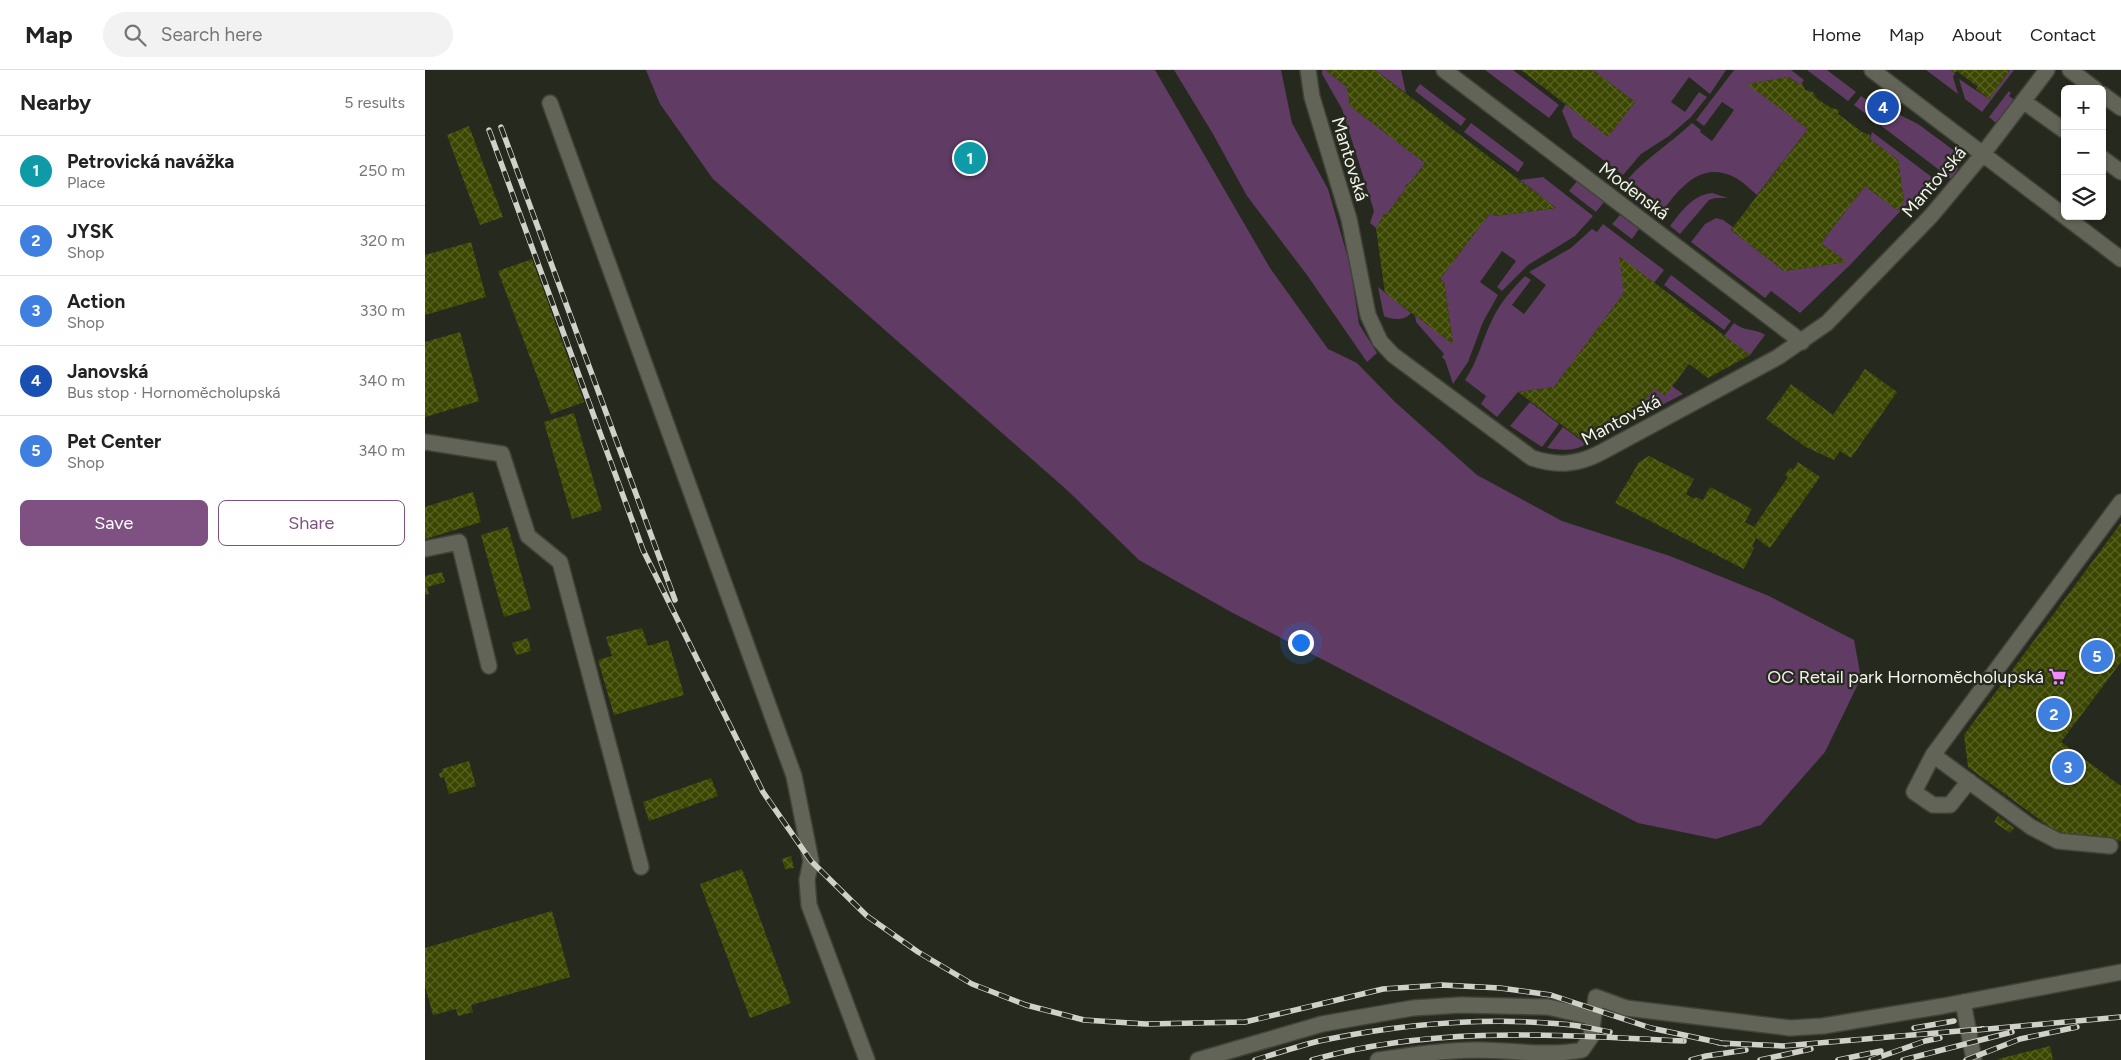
<!DOCTYPE html>
<html lang="en">
<head>
<meta charset="utf-8">
<style>
  :root { --surface:#fff; --page:#f2f2f2; --text:#222; --muted:#767676; --line:#e0e0e0; --accent:#7e5182 }
  body { margin:0; font-family:Figtree,sans-serif; background:var(--page); color:var(--text) }
  .controls { position:absolute; right:15px; top:15px; display:grid; overflow:hidden; border-radius:8px; box-shadow:0 1px 4px #0004 }
  .controls button { width:45px; height:45px; display:grid; place-items:center; padding:0; border:0; border-bottom:1px solid var(--line); background:var(--surface); color:var(--text); font:25px sans-serif }
  .you { position:absolute; left:875px; top:572px; width:18px; height:18px; margin:-12px; border:4px solid #fff; border-radius:50%; background:#1a73e8; box-shadow:0 0 0 8px #1a73e833 }
  .badge { display:grid; place-items:center; width:32px; height:32px; border-radius:50%; background:var(--accent); color:#fff; font-size:16px; font-weight:700 }
  .pin { position:absolute; translate:-50% -50%; border:2px solid #fff; box-shadow:0 1px 5px #0006 }
  .list { margin:0; padding:0; list-style:none }
  h2 { display:flex; justify-content:space-between; align-items:center; height:65px; margin:0; padding:0 20px; font-size:21px }
  h2 small { font-size:16px; font-weight:400; color:var(--muted) }
  .list li { display:grid; grid-template-columns:32px 1fr auto; gap:15px; align-items:center; box-sizing:border-box; height:70px; padding:0 20px; border-top:1px solid var(--line) }
  .list b { display:block; font-size:19px; white-space:nowrap }
  .list p { margin:0; font-size:16px; white-space:nowrap; color:var(--muted) }
  .list em { font-size:16px; font-style:normal; color:var(--muted) }
  .actions { display:flex; gap:10px; padding:15px 20px }
  .actions a { flex:1; padding:11px 0; border:1px solid var(--accent); border-radius:8px; text-align:center; font-size:18px; color:var(--accent) }
  .actions .main { background:var(--accent); color:#fff }
  .icon { flex:none; width:28px; height:28px; fill:none; stroke:currentColor; stroke-width:2; stroke-linecap:round; stroke-linejoin:round }
  .map { position:relative; flex:none; width:1696px; height:990px; overflow:hidden }
  header { display:flex; align-items:center; gap:30px; box-sizing:border-box; height:70px; padding:0 25px; background:var(--surface); border-bottom:1px solid var(--line) }
  header strong { font-size:24px }
  nav { display:flex; gap:28px; margin-inline-start:auto; font-size:18px }
  .search { width:350px; height:45px; background:var(--page); display:flex; align-items:center; gap:12px; box-sizing:border-box; padding:0 18px; border-radius:28px; color:var(--muted); font-size:19px }
  main { display:flex }
  aside { flex:1; background:var(--surface) }
  .map>svg:first-child { display:block }
  .grass { fill:#603b64 }
  .building { fill:url(#building-cross-hatch) }
  .lines { fill:none; stroke-linecap:round; stroke-linejoin:round }
  .minor-casing { stroke:#414339; stroke-width:18 }
  .minor { stroke:#616457; stroke-width:15 }
  .rail-casing { stroke:#d0d2ca; stroke-width:5.5 }
  .rail { stroke:#26291e; stroke-width:4; stroke-dasharray:11; stroke-linecap:butt }
  .labels { text-anchor:middle; dominant-baseline:central; stroke-width:4.5; stroke-linejoin:round; paint-order:stroke }
  .street-label { font-size:18px; fill:#f2f4ec; stroke:#26291e }
  .poi-label { font-size:18px; fill:#f2f4ec; stroke:#26291e; text-anchor:end }
</style>
</head>
<body>
<header>
<strong>Map</strong>
<div class="search"><svg class="icon" aria-label="search" viewBox="0 0 24 24"><circle cx="10" cy="10" r="6"/><path d="M15 15l6 6"/></svg>Search here</div>
<nav><a>Home</a><a>Map</a><a>About</a><a>Contact</a></nav>
</header>
<main>
<aside>
<h2>Nearby<small>5 results</small></h2>
<ul class="list">
<li><span class="badge" style="background:#0f9aa8">1</span><div><b>Petrovická navážka</b><p>Place</p></div><em>250 m</em></li>
<li><span class="badge" style="background:#3f7fe0">2</span><div><b>JYSK</b><p>Shop</p></div><em>320 m</em></li>
<li><span class="badge" style="background:#3f7fe0">3</span><div><b>Action</b><p>Shop</p></div><em>330 m</em></li>
<li><span class="badge" style="background:#1a4fb4">4</span><div><b>Janovská</b><p>Bus stop · Hornoměcholupská</p></div><em>340 m</em></li>
<li><span class="badge" style="background:#3f7fe0">5</span><div><b>Pet Center</b><p>Shop</p></div><em>340 m</em></li>
</ul>
<div class="actions"><a class="main">Save</a><a>Share</a></div>
</aside>
<div class="map">
<svg width="1696" height="990" viewBox="0 0 1696 990">
  <defs>
    <pattern id="building-cross-hatch" width="8" height="8" patternUnits="userSpaceOnUse" patternTransform="scale(1.25)"><rect width="8" height="8" fill="#3b4700"/><path d="M0 0l8 8M0 8l8-8" fill="none" stroke="#586225"/></pattern>
  </defs>
  <rect width="100%" height="100%" fill="#26291e"/>
  <!-- grass -->
  <path class="grass" d="M221 0H730L845 198 903 279 932 293 970 332 1052 405 1137 451 1245 486 1344 526 1429 570 1436 608 1400 682 1336 755 1291 769 1213 753 806 542 714 490 642 420 288 109 235 34Z
    M749 0H856L867 53 903 119 925 195 934 254 952 283 942 292 882 205 822 126 788 64Z
    M897 0H900L922 17 925 36 1000 93 984 114 983 113 980 116 982 117 961 145 959 144 957 147 958 148 951 158 945 153 949 141 917 39 897 4Z
    M950 0H976L981 23Z
    M1060 0H1088L1134 35 1124 48Z
    M1168 0H1301L1285 24 1264 7 1246 32 1260 42 1274 22 1282 27 1266 47 1244 66 1216 84 1198 105 1148 67 1137 41 1141 34 1183 66 1210 32Z
    M1309 0H1366L1379 10 1375 15 1364 7 1323 14 1383 59 1332 125C1325 119 1318 112 1311 108 1274 88 1252 122 1233 147L1234 133 1203 109C1222 87 1246 73 1267 53L1276 60 1275 62 1287 71 1309 40 1297 32 1279 56 1271 50Z
    M1382 0H1402L1431 22 1423 31Z
    M1501 0H1526L1530 3 1528 7 1533 24Z
    M1585 0H1589L1557 42 1540 29 1534 9 1564 29Z
    M995 14 1041 49 1036 56 990 21Z
    M1584 21 1586 23 1584 26 1590 30 1572 54 1564 47Z
    M1436 26 1445 32 1442 36 1456 46 1459 43 1462 45 1465 40 1493 54 1531 82C1538 93 1533 100 1526 109L1429 35Z
    M1046 53 1099 93 1093 102 1039 62Z
    M1447 62 1508 108 1494 125 1497 129 1482 134 1426 194 1375 243 1346 221 1340 228 1266 172 1280 154 1291 148 1298 150 1308 157 1306 160 1359 201 1421 192 1396 173 1440 116 1472 140 1479 132 1473 90 1445 69Z
    M1118 107 1168 146 1150 166 1103 195 1077 221 1072 217 1091 191 1077 181 1055 212 1073 225 1058 252 1043 292 1028 314 1020 290 1017 287 1019 284 991 252 990 245 1028 274 1019 212 1015 209 1065 143 1070 146 1131 138 1095 110Z
    M1152 111 1179 132 1171 142 1144 121Z
    M1287 123 1303 128H1290L1284 130 1255 164 1245 156C1256 142 1267 125 1287 123Z
    M1195 145 1214 159 1207 169 1187 154Z
    M1178 154 1239 200 1229 213 1199 223 1129 317 1093 322 1072 347 1056 334 1061 326 1040 310C1053 291 1057 270 1067 250 1075 233 1087 219 1100 206L1106 210 1087 235 1099 244 1121 215 1104 202 1146 178 1167 159 1172 162Z
    M1246 205 1306 251 1299 260 1239 215Z
    M953 217 986 243C980 251 967 250 959 246Z
    M1309 253C1320 262 1330 258 1340 265L1325 285 1299 266Z
    M1247 316 1258 324 1208 350H1204L1229 318Z
    M1105 332 1134 354 1117 377 1085 356Z
    M1138 357 1161 374C1149 382 1136 380 1122 378Z"/>
  <!-- building -->
  <path class="building" d="M900 0H950L1131 138 1070 146 1065 143 1015 209 1019 212 1028 274 960 223 951 158 959 144 961 145 982 117 980 116 983 113 984 114 1000 93 925 36 922 17Z
    M1096 0H1168L1210 32 1183 67Z
    M1526 0H1585L1564 29 1551 19 1553 17 1532 1 1530 3Z
    M1364 7 1375 15 1377 13 1380 20 1388 22 1391 28 1406 38 1414 40 1413 44 1437 62 1445 65V69L1473 90 1479 132 1472 140 1440 116 1396 173 1422 192 1359 201 1306 160 1383 59 1322 14Z
    M44 56 78 147 55 155 22 65Z
    M46 172 61 227 0 245V185Z
    M1194 186 1325 285 1283 308 1264 294 1240 326 1229 318 1206 349 1161 373 1093 322 1129 317 1199 223Z
    M107 189 159 332 126 344 73 201Z
    M35 262 54 331 0 347V272Z
    M1440 299 1472 322 1426 388 1415 381 1409 390 1381 377 1341 349 1366 314 1408 345Z
    M149 343 177 440 147 449 119 352Z
    M1224 386 1269 409 1261 424 1269 429 1270 427 1278 430 1285 417 1327 439 1320 452 1329 457 1363 407 1360 405 1365 398 1368 400 1373 392 1395 407 1345 478 1331 468 1327 477 1329 478 1319 499 1190 433 1214 392Z
    M48 422 56 452 0 469V437Z
    M1696 453V592L1636 672 1696 716V771L1637 766 1543 697 1539 665Z
    M83 457 106 539 79 547 56 465Z
    M17 502 20 512 2 517 4 524 0 525V506Z
    M217 558 223 576 243 570 259 625 189 645 173 590 187 586 181 567Z
    M103 568 106 581 91 585 87 573Z
    M44 691 51 716 24 724 19 707 15 708 14 703 18 702 17 699Z
    M286 708 293 726 224 751 218 732Z
    M1573 746 1589 758 1585 763 1569 752Z
    M366 786 369 798 360 799 357 789Z
    M317 799 366 933 325 948 275 814Z
    M127 841 145 907 46 935 48 942 33 946 31 939 8 945 0 916V878Z
    M1625 976 1628 990H1573V989Z"/>
  <g class="lines">
    <defs>
      <path id="minor" d="M883 0 887 27 924 149 943 245 955 271 968 285 1107 388C1132 396 1152 395 1175 383L1353 287 1402 253 1506 146 1557 85 1622 0
        M1019 0 1377 272
        M1447 0 1696 189
        M1645 0 1670 19
        M1677 24 1696 38
        M1598 31 1640 61
        M125 33 369 706 386 791 382 810 384 835 442 990
        M1677 88 1696 102
        M0 372 77 384 103 466 135 492 216 797
        M0 479 34 472 64 596
        M1508 685 1489 722 1508 735H1525L1544 711
        M1685 776 1633 771 1606 757 1508 685 1696 432
        M1538 932 1549 990
        M773 990 897 954 988 938 1036 935 1123 937 1167 947
        M953 990C987 985 1020 980 1053 980 1088 980 1122 987 1157 980L1166 967 1171 927 1201 938 1365 958 1398 956 1518 936 1696 902"/>
    </defs>
    <!-- minor casing -->
    <use href="#minor" class="minor-casing"/>
    <!-- minor -->
    <use href="#minor" class="minor"/>
    <defs>
      <path id="rail" d="M76 57 250 530
        M64 60 218 480 338 722 386 791 442 846 493 882 547 914 601 935 659 950 721 954 820 952 958 919 1017 915 1075 918 1126 925 1226 958 1301 974
        M1489 958 1529 951
        M1552 960 1696 947
        M1294 973 1358 976 1558 959
        M830 990C853 983 876 975 899 970 977 954 1057 947 1137 954 1153 955 1169 959 1185 962
        M887 990C1010 955 1133 965 1259 971
        M1266 990 1281 986 1321 980
        M1335 990 1386 979
        M1413 990 1456 981
        M1446 990 1500 971 1515 968
        M1478 990 1587 962
        M1541 990 1595 969 1652 957"/>
    </defs>
    <!-- rail casing -->
    <use href="#rail" class="rail-casing"/>
    <!-- rail -->
    <use href="#rail" class="rail"/>
  </g>
  <!-- icons -->
  <defs>
    <symbol id="supermarket-bare" viewBox="-9 -9 18 18"><path d="M-6-5.5h2.5l.6 2H6L4.5 2H-2.5L-4.4-4H-6ZM-1.5 3.2a1.3 1.3 0 1 0 .1 0ZM3 3.2a1.3 1.3 0 1 0 .1 0Z" fill="#ef8bf7" stroke="#26291e" stroke-width="2.5" paint-order="stroke"/></symbol>
  </defs>
  <g fill-rule="evenodd">
    <use href="#supermarket-bare" x="1620" y="594" width="25" height="25"/>
  </g>
  <g class="labels">
    <!-- street labels -->
    <g class="street-label">
      <text transform="translate(925 89) rotate(73)">Mantovská</text>
      <text transform="translate(1509 112) rotate(-49)">Mantovská</text>
      <text transform="translate(1209 121) rotate(37)">Modenská</text>
      <text transform="translate(1196 350) rotate(-28)">Mantovská</text>
    </g>
    <!-- poi labels -->
    <g class="poi-label">
      <text x="1619" y="607">OC Retail park Hornoměcholupská</text>
    </g>
  </g>
</svg>
<div class="controls">
<button>+</button>
<button>−</button>
<button><svg class="icon" aria-label="layers" viewBox="0 0 24 24"><path d="M12 4l9 5-9 5-9-5zM3 14l9 5 9-5"/></svg></button>
</div>
<div class="you"></div>
<div class="pin badge" style="left:545px;top:88px;background:#0f9aa8">1</div>
<div class="pin badge" style="left:1629px;top:644px;background:#3f7fe0">2</div>
<div class="pin badge" style="left:1643px;top:697px;background:#3f7fe0">3</div>
<div class="pin badge" style="left:1458px;top:37px;background:#1a4fb4">4</div>
<div class="pin badge" style="left:1672px;top:586px;background:#3f7fe0">5</div>
</div>
</main>
</body>
</html>
